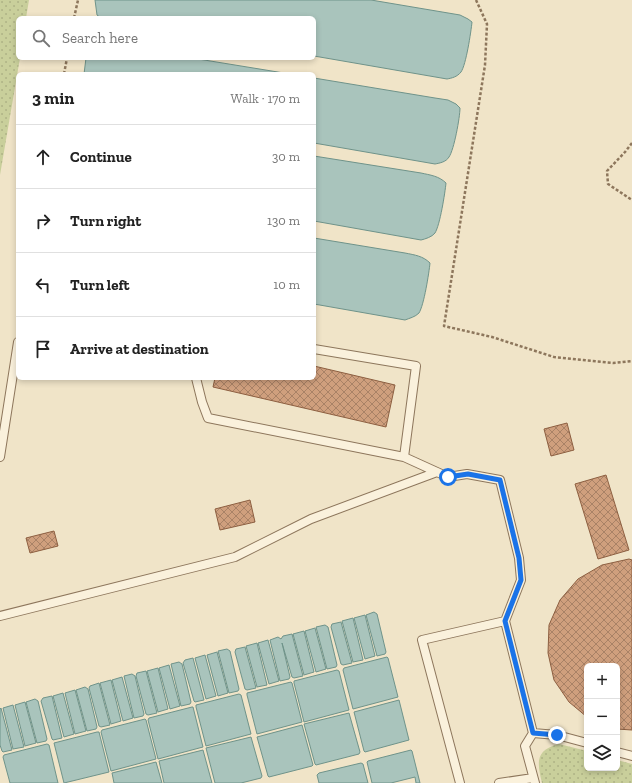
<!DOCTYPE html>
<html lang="en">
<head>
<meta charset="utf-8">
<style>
  :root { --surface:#fff; --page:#f2f2f2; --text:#222; --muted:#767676; --line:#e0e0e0 }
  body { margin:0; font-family:"Zilla Slab",serif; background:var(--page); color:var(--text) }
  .controls { position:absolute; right:12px; bottom:12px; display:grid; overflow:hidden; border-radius:6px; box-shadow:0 2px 6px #0003 }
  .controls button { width:36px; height:36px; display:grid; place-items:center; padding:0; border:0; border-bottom:1px solid var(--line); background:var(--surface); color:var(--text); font:20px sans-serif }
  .stop { position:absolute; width:12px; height:12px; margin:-9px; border:3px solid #1a73e8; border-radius:50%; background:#fff }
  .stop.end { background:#1a73e8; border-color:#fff; box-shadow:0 1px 4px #0008 }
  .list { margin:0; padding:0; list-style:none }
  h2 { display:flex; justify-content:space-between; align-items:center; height:52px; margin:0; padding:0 16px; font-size:17px }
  h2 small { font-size:13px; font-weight:400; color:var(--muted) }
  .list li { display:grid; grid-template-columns:26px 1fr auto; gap:12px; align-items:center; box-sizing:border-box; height:64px; padding:0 16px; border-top:1px solid var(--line) }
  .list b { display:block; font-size:15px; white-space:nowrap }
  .list em { font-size:13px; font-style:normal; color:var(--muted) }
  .icon { flex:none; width:22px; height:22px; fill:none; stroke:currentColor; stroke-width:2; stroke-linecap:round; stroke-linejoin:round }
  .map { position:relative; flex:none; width:632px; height:783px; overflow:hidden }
  .search { position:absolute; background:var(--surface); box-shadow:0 2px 6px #0003; left:16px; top:16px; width:300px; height:44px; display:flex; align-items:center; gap:10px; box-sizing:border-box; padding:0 14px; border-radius:6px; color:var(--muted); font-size:15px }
  .panel { position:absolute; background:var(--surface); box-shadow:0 2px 6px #0003; left:16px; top:72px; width:300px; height:308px; border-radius:6px }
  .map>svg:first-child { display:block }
  .green { fill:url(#green-dots) }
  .water { fill:#a9c4bc; stroke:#6f938a }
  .building { fill:url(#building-cross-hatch); stroke:#8d5f41 }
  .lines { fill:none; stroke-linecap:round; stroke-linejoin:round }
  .lane-casing { stroke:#8d765c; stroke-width:10 }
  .path { stroke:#8d765c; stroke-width:2.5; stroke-dasharray:3 2; stroke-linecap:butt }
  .lane { stroke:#faf1dc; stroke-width:8 }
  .route { stroke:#1a73e8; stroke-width:5 }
</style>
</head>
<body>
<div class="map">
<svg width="632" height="783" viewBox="0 0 632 783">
  <defs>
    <pattern id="green-dots" width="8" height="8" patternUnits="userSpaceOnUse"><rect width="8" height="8" fill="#c9cf9b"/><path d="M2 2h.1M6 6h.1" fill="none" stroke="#aeb285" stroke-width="1.8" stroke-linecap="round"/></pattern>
    <pattern id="building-cross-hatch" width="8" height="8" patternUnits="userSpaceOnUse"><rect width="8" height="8" fill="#cf9f7d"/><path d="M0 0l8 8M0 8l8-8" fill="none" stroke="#a98266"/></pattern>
  </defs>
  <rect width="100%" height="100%" fill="#f0e4c8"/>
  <!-- green -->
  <path class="green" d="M0 0H29L26 18H18V58H20L0 175Z
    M559 744 587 751V768H617V760L632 764V783H542C537 762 535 750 559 744Z"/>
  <!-- water -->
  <path class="water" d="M95 0H371L460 15 468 19 472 22C471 32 466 65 461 72 457 77 452 78 447 79L314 56V18H101L97 15Z
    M86 58H192L290 74H84Z
    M314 78 435 98 448 100 456 104 460 108C460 117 454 150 449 157 446 162 440 163 435 164L314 143Z
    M314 156 421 173C430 175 439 176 446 183 445 193 440 225 435 233 432 237 425 239 421 240L314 221Z
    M314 238 405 253C415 255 423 256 430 263 429 273 424 305 419 313 415 317 410 318 405 320L314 304Z
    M374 612 377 614 386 652 385 654 377 656 366 615Z
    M365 615 375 656 365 659 354 618Z
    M353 618 363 660 353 662 342 621Z
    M341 622 352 663 343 665 341 664 331 627 332 624Z
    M325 625 328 627 337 665 336 667 327 669 316 627Z
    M315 628 326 669 316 672 305 631Z
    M304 631 314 672 304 675 293 634Z
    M292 634 303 676 294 678 292 677 282 643 290 677 289 679 280 681 270 640 278 637 281 639 283 636Z
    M268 640 279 681 269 684 258 643Z
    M257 643 267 685 257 687 246 646Z
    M245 647 256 688 247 690 245 689 235 652 236 649Z
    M227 649 230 651 239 689 238 691 229 693 218 651Z
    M217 652 228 693 218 696 207 655Z
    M205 655 216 696 206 699 195 658Z
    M387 657 388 658 398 697 353 709 343 670 344 668Z
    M193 658 204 700 195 702 194 701 183 663 185 660Z
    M179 662 182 664 191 702 190 704 181 706 171 664Z
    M169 665 180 706 170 709 159 668Z
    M158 668 168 709 158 712 147 671Z
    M337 670 339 671 349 710 304 722 294 683V681Z
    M146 671 157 713 148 715 146 714 136 676 137 673Z
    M132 674 135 676 144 714 143 716 134 718 124 676Z
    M122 677 133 718 123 721 112 680Z
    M111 680 121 721 111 724 100 683Z
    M291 682 292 683 302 722 257 734 247 695V693Z
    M99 683 110 725 101 727 99 726 89 688 90 686Z
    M85 687 88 689 97 727 96 729 87 731 76 690Z
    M75 690 86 731 75 734 65 693Z
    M63 693 74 734 64 737 53 696Z
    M239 694 241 695 251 734 206 746 196 707V705Z
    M52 696 62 738 53 740 52 739 41 701 43 698Z
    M35 699 38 701 47 739 46 741 37 743 26 702Z
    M399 700 409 740 365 752 364 751 354 712Z
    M25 702 36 743 25 746 15 705Z
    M13 705 24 747 13 749 3 708Z
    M192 707H193L203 747 158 759 148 720 149 718Z
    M1 708 12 750 3 752 2 751 0 745V709Z
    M349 713 360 752 359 754 316 765 315 764 304 724Z
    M145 719 146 720 156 759 111 771 101 732 102 730Z
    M302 725 313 765 312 766 269 777 268 776 257 737Z
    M97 732H99L109 772 64 783 54 743Z
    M251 737 262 776 261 778 241 783H215L206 748Z
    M47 744 49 745 58 783H10L3 757 4 755Z
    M203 750 212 783H164L159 761Z
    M411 750 412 751 420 783H416L415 777 391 783H372L367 762 368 761Z
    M156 762 162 783H114L112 773Z
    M361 763 363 764 368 783H319L317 775 319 773Z"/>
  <!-- building -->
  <path class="building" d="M314 366 395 385 386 427 213 387 215 378H314Z
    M567 423 574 450 551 456 544 429Z
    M606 475 629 550 598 559 575 484Z
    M250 500 255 522 220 530 215 509Z
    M54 531 58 546 30 553 26 538Z
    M629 559 632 560V730L617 729V666H587V717L569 702 554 680 548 653 549 625 560 600 578 579 602 565Z"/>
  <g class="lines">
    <defs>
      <path id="lane" d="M314 349 416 366 404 457
        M196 378 202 402 208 418 404 457 448 477 467 474 500 480 519 558 521 580 505 621 533 733
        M0 457 18 342
        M0 616 235 557 311 519 437 472
        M617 752 632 756
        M460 783 422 640 505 621
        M499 783 533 778
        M535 783 525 746 533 733 557 735 587 743"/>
    </defs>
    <!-- lane casing -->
    <use href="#lane" class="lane-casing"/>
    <!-- path -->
    <path class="path" d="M476 0 487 24 485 65 444 326 492 337 554 357 613 363 632 361
      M74 18 78 0
      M64 74 67 58
      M632 143 625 152 607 171 608 184 632 200"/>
    <!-- lane -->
    <use href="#lane" class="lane"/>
  </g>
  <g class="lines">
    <!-- route -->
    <path class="route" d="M448 477 468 474 500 480 519 558 521 580 505 621 533 733 557 735"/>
  </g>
</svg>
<div class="controls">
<button>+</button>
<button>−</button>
<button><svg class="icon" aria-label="layers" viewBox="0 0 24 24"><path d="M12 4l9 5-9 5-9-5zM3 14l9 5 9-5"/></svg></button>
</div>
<div class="stop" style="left:448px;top:477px"></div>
<div class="stop end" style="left:557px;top:735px"></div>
<div class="search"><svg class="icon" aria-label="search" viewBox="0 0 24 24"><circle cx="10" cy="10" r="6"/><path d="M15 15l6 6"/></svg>Search here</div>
<section class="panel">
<h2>3 min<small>Walk · 170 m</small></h2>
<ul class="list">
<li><svg class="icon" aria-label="ahead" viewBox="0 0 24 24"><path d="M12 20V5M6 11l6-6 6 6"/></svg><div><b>Continue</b></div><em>30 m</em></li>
<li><svg class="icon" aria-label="right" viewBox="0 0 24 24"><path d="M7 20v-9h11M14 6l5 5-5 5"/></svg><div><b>Turn right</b></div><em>130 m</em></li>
<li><svg class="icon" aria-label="left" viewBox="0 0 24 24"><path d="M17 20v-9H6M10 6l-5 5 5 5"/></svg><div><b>Turn left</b></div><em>10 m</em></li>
<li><svg class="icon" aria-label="arrive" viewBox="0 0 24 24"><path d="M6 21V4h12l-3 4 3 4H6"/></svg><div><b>Arrive at destination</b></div></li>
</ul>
</section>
</div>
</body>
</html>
